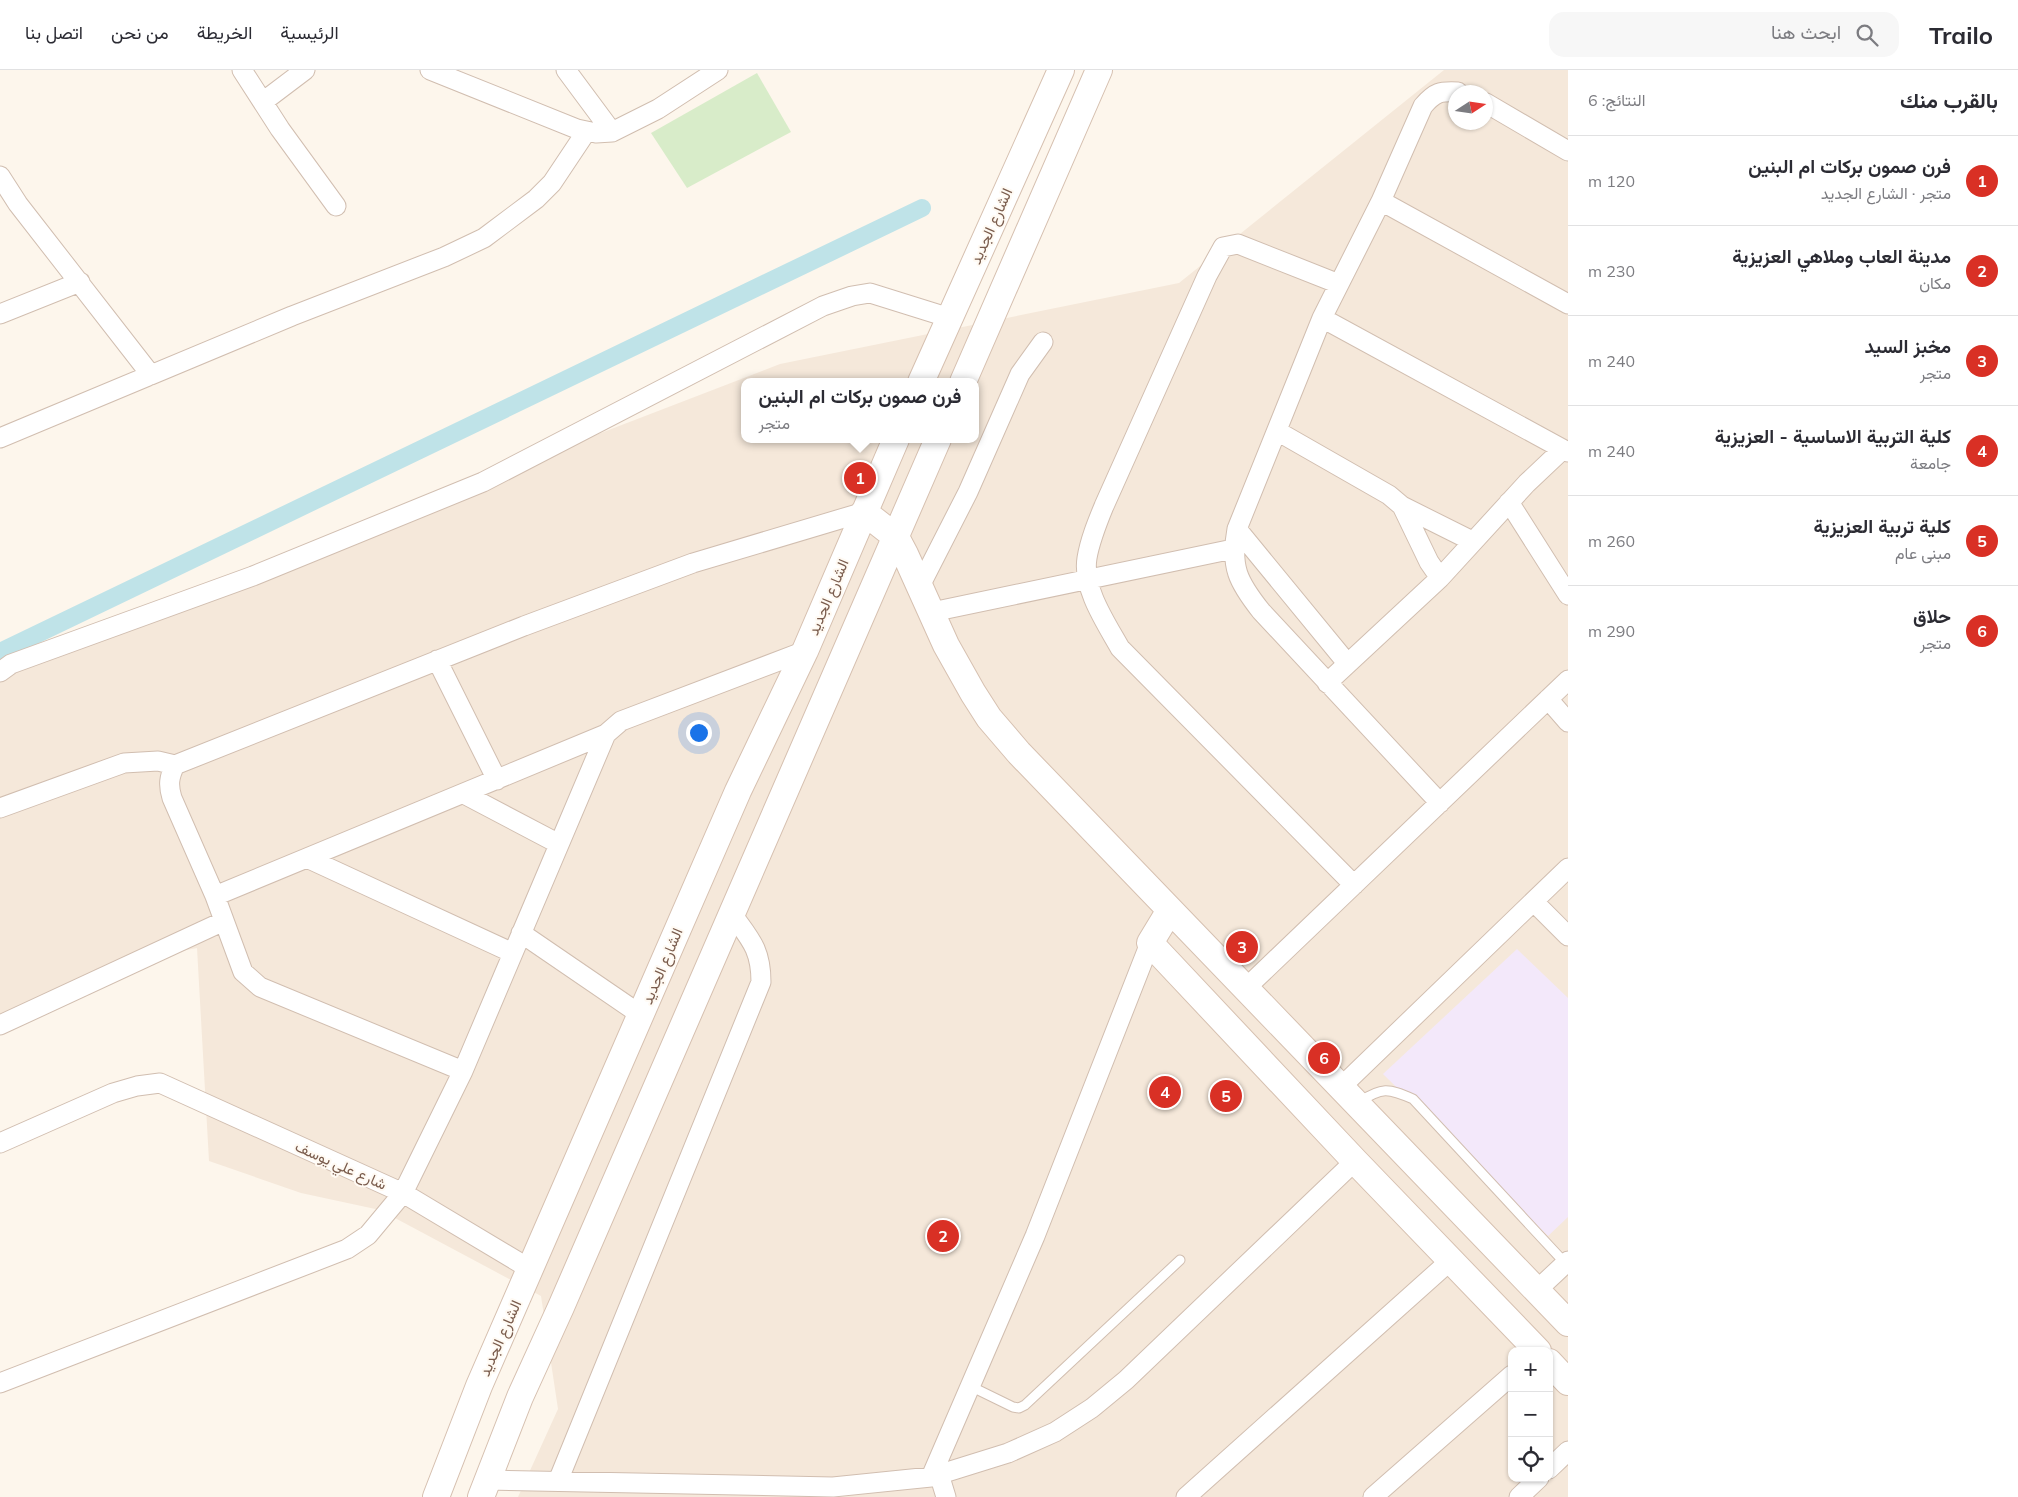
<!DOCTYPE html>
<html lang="ar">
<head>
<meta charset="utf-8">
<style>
  :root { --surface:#fff; --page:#f7f7f7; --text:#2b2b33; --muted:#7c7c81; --line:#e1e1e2; --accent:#d93025 }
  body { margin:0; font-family:Mulish,Vazirmatn,sans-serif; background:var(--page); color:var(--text); direction:rtl }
  .controls { position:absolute; right:15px; bottom:15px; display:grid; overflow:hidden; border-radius:10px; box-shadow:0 1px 4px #0004 }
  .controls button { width:45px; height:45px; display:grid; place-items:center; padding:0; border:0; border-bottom:1px solid var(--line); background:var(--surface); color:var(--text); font:25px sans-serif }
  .compass { position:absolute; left:1448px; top:15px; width:45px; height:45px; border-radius:50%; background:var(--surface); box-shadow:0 1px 4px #0004; rotate:78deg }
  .you { position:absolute; left:698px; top:662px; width:18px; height:18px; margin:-12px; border:4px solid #fff; border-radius:50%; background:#1a73e8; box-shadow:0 0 0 8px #1a73e833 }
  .badge { display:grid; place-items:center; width:32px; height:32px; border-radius:50%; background:var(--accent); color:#fff; font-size:16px; font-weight:700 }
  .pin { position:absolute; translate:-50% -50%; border:2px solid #fff; box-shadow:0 1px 5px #0006 }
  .popup { position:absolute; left:741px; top:308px; width:238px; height:65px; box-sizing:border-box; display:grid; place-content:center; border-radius:10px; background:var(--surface); filter:drop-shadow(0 1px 4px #0005); font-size:16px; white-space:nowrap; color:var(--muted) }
  .popup b { font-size:19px; color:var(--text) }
  .popup::after { content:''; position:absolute; left:50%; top:100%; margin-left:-10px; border:10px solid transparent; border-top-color:var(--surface) }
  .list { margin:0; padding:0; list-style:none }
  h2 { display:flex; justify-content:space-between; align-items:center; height:65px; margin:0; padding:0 20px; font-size:21px }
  h2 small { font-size:16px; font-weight:400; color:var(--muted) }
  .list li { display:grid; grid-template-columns:32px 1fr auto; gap:15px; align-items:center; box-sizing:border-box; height:90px; padding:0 20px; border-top:1px solid var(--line) }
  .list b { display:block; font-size:19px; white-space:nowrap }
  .list p { margin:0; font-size:16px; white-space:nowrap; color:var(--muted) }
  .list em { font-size:16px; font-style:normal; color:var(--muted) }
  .icon { flex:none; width:28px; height:28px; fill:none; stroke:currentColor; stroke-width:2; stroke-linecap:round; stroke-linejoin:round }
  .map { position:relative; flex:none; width:1568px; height:1427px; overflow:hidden; direction:ltr }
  header { display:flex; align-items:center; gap:30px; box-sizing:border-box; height:70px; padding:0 25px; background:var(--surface); border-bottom:1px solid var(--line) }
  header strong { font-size:24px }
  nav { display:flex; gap:28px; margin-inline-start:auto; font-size:18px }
  .search { width:350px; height:45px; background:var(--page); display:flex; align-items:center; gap:12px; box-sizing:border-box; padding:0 18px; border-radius:15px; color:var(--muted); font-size:19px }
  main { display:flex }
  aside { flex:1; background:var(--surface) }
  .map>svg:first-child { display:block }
  .residential { fill:#f5e8da; fill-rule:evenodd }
  .education { fill:#f3e8fa }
  .green { fill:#d8ecc9 }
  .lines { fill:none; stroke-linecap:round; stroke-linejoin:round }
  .canal { stroke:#bfe3e8; stroke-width:18 }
  .lane-casing { stroke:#d1beb0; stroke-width:11 }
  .street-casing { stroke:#d1beb0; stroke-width:21 }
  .secondary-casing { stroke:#d6c0b0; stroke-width:28 }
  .lane { stroke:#fff; stroke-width:9 }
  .street { stroke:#fff; stroke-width:19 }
  .secondary { stroke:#fff; stroke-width:26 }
  .labels { text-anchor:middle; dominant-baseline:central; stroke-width:4; stroke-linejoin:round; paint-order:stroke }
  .street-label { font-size:15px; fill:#7a5c4d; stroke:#fffaf3 }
</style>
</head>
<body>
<header>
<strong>Trailo</strong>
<div class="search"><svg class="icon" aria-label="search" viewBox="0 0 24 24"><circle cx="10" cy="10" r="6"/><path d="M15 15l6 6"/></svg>ابحث هنا</div>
<nav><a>الرئيسية</a><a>الخريطة</a><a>من نحن</a><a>اتصل بنا</a></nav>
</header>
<main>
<aside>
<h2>بالقرب منك<small>النتائج: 6</small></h2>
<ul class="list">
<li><span class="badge">1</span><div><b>فرن صمون بركات ام البنين</b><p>متجر · الشارع الجديد</p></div><em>120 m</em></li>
<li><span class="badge">2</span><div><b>مدينة العاب وملاهي العزيزية</b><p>مكان</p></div><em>230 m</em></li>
<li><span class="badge">3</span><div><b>مخبز السيد</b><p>متجر</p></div><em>240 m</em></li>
<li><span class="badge">4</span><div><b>كلية التربية الاساسية - العزيزية</b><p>جامعة</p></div><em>240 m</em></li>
<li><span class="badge">5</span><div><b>كلية تربية العزيزية</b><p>مبنى عام</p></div><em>260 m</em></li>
<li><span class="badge">6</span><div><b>حلاق</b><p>متجر</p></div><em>290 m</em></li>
</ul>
</aside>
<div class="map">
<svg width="1568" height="1427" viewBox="0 0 1568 1427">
  <rect width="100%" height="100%" fill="#fdf6ec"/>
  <!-- residential -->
  <path class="residential" d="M1444 0H1568V1427H518L558 1339 541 1226 380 1140 301 1123 209 1091 197 878 145 888 0 960V605L222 509 780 294 1179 213ZM1456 22H1486V52H1456ZM745 312H975V369H745ZM1512 1281H1549V1408H1512Z"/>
  <!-- education -->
  <path class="education" d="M1517 879 1568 928V1147L1548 1166 1383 1004Z"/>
  <!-- green -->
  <path class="green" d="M757 3 791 62 687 118 651 63Z"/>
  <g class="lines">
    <!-- canal -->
    <path class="canal" d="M0 582 922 138"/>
    <defs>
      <path id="lane" d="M1359 1032C1382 1017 1388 1018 1413 1029L1565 1193
        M970 1316 1013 1337 1019 1338 1025 1335 1180 1190"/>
      <path id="street" d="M242 0 280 59 336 136
        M430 0 577 59 596 63 612 62 658 39 718 0
        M566 0 612 62
        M1458 22C1440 21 1435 22 1423 36L1381 131 1568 234
        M264 31 305 0
        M1486 33 1568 81
        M0 106 18 134 151 305
        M1381 131 1322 248 1237 459C1230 497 1238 512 1261 541L1440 733
        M1339 214 1238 174 1223 177 1207 206 1104 436C1097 453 1090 470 1087 488 1082 518 1106 553 1120 578L1354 815
        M0 244 80 212
        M1322 248 1568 382
        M1277 361 1389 425 1402 436 1429 492 1440 508 1327 613
        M0 368 292 246 444 187 484 168 536 129 552 113 586 62
        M1509 432 1568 525
        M1402 436 1472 471
        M1237 459 1347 593
        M1440 508 1527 413 1562 380
        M920 516 968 422 1020 304 1043 272
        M932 542 1233 479
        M437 590 497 710
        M0 602 11 594 253 506 483 412 823 236 852 226 870 223 950 248
        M1548 629 1568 652
        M464 724 559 774
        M0 738 124 693 158 691 175 695
        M307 788 513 883
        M215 826 606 664
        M1534 832 1568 866
        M521 863 641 945
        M1246 918 1568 610
        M0 955 224 851
        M463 1001 606 664 621 651 805 581
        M1341 1017 1568 798
        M0 1073 113 1023 137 1016 160 1013 403 1123 368 1165 347 1179 0 1313
        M530 1199 403 1123 463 1001 260 917 243 902 215 826 172 728C168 715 169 707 175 695L524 556 693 493 864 442
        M1537 1220 1568 1191
        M1549 1399 1568 1381
        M939 1404 946 1427
        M931 1407 1035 1166 1150 873
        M488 1410 833 1417 931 1407 1008 1383 1055 1362 1092 1338 1126 1310 1355 1091
        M558 1411 761 912C761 879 750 869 732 844
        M1186 1427 1451 1190
        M1373 1427 1512 1305
        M1519 1427 1539 1408"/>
      <path id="secondary" d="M921 312 1061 0
        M963 312 1099 0
        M864 442 896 467 905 484 946 575 973 623 989 648 1019 683 1568 1253
        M1170 840 1150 873 1355 1091 1538 1281
        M1549 1292 1568 1312
        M436 1427 479 1316 738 721 805 581 896 369
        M481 1427 520 1327 561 1237 938 369"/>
    </defs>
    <!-- lane casing -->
    <use href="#lane" class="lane-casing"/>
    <!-- street casing -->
    <use href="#street" class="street-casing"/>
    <!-- secondary casing -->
    <use href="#secondary" class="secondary-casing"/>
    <!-- lane -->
    <use href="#lane" class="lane"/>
    <!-- street -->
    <use href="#street" class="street"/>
    <!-- secondary -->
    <use href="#secondary" class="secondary"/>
  </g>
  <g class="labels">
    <!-- street labels -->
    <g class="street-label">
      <text transform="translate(991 156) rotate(-66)">الشارع الجديد</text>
      <text transform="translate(828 527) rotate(-67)">الشارع الجديد</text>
      <text transform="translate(662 896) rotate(-67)">الشارع الجديد</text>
      <text transform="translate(341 1095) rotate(24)">شارع علي يوسف</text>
      <text transform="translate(500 1268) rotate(-66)">الشارع الجديد</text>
    </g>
  </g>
</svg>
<div class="controls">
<button>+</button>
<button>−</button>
<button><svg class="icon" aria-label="locate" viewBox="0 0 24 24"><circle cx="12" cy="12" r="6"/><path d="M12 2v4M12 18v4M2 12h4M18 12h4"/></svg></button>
</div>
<svg class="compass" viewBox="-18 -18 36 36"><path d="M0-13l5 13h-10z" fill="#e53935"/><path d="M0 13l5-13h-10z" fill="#7c7c81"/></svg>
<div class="you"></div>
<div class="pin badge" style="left:860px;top:408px">1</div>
<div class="popup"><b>فرن صمون بركات ام البنين</b>متجر</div>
<div class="pin badge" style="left:943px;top:1166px">2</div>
<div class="pin badge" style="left:1242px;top:877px">3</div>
<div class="pin badge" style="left:1165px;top:1022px">4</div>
<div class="pin badge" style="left:1226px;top:1026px">5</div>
<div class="pin badge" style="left:1324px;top:988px">6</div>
</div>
</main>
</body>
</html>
